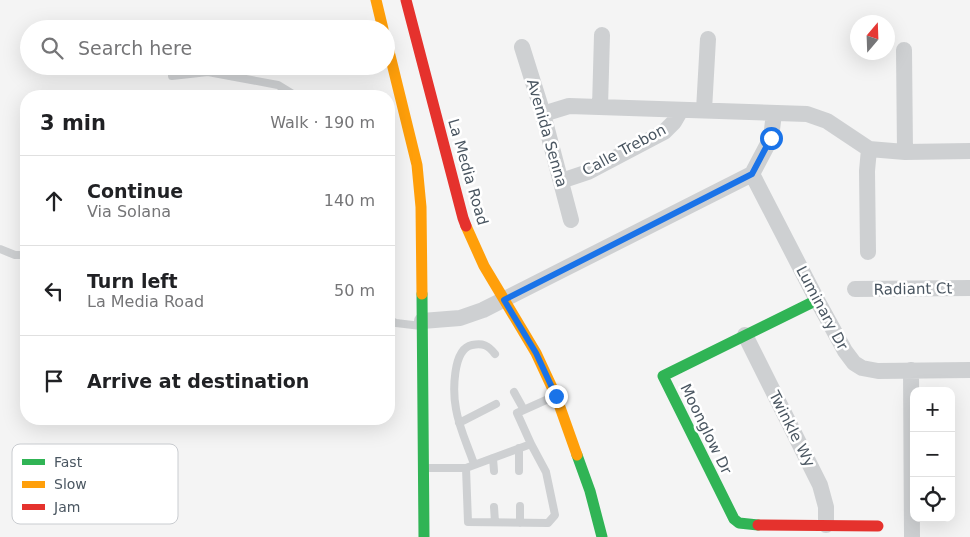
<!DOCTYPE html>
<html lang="en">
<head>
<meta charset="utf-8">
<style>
  :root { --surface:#fff; --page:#f6f6f6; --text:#202124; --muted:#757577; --line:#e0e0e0 }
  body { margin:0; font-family:"DejaVu Sans",sans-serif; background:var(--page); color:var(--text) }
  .controls { position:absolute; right:15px; bottom:15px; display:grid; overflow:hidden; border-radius:10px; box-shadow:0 5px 20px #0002 }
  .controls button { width:45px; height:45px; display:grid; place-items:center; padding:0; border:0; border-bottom:1px solid var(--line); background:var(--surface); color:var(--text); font:25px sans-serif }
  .compass { position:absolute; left:850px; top:15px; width:45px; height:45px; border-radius:50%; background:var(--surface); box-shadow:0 5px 20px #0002; rotate:19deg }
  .stop { position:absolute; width:15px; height:15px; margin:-11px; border:4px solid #1a73e8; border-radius:50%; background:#fff }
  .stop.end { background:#1a73e8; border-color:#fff; box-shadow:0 1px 5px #0008 }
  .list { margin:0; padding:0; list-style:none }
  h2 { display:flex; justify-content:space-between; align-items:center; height:65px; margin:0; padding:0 20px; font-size:21px }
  h2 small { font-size:16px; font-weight:400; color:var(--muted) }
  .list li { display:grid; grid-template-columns:32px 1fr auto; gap:15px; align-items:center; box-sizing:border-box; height:90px; padding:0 20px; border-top:1px solid var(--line) }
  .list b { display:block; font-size:19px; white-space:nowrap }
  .list p { margin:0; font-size:16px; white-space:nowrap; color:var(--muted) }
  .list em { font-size:16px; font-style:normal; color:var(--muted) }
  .icon { flex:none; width:28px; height:28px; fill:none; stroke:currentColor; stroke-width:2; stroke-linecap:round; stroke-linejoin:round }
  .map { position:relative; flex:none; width:970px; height:537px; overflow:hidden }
  .search { position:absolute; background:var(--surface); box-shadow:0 5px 20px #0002; left:20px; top:20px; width:375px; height:55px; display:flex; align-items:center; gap:12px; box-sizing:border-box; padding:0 18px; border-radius:28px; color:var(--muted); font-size:19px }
  .panel { position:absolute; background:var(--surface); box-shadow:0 5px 20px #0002; left:20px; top:90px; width:375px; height:335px; border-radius:20px }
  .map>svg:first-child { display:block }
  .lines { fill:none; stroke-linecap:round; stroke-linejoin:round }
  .lane { stroke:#ced0d2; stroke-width:8 }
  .street { stroke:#ced0d2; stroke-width:16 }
  .fast { stroke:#30b455; stroke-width:11 }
  .slow { stroke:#ff9f0a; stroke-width:11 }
  .jam { stroke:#e5322d; stroke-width:11 }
  .route { stroke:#1a73e8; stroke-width:6 }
  .labels { text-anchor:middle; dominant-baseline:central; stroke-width:5; stroke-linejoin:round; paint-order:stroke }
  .street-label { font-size:15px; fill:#4a5661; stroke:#fff }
  .key { fill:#fff; stroke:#c9ccd0; stroke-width:1 }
  .key-label { font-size:14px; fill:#4a5661 }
</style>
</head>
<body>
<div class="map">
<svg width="970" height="537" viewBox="0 0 970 537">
  <rect width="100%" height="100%" fill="#f4f4f4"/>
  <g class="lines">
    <!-- lane -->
    <path class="lane" d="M172 76 208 72 278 85 296 96
      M0 249 15 255H26
      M389 320 396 323 421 326
      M514 392 524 410
      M459 423 496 404
      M519 448V471
      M493 458 494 471
      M474 464C468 446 459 428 456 409 453 393 452 349 472 345 483 343 488 345 495 354
      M426 468H466L531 444 517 413 555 396
      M466 468 468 522 548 523 555 515 546 472 531 444
      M520 506V523
      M494 507 495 522"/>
    <!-- street -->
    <path class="street" d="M522 47 543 114 571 220
      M904 50 905 152
      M600 107 602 35
      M704 110 708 39
      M543 114 569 106 807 114 827 121 869 149 905 152 970 151
      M752 174 817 300 845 351 854 363 862 368 878 371 970 370
      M561 181 588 172 664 132 674 122 681 110
      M868 252 867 171 869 149
      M855 289 970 288
      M422 321 460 318 483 310 752 174 771 138 774 113
      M745 335 820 485 826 507V525
      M911 370 912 537"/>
    <!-- fast -->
    <path class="fast" d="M422 294 424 537
      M577 455 590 491 602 537
      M758 525 739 523 734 519 663 376 817 300"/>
    <!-- slow -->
    <path class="slow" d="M376 0 383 29
      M386 39 417 165 421 207 422 294
      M466 226 484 266 536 353 556 396 577 455"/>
    <!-- jam -->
    <path class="jam" d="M406 0 463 218 466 226
      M758 525 878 526"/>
  </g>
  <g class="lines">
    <!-- route -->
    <path class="route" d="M556 396 536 353 504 300 752 174 771 138"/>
  </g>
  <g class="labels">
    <!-- street labels -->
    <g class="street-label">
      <text transform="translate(547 133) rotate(74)">Avenida Senna</text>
      <text transform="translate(624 150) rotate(-28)">Calle Trebon</text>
      <text transform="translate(468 172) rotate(74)">La Media Road</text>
      <text transform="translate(913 289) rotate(-1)">Radiant Ct</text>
      <text transform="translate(822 308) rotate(62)">Luminary Dr</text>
      <text transform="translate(706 429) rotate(64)">Moonglow Dr</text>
      <text transform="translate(792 429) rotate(63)">Twinkle Wy</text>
    </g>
  </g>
  <!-- legend -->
  <rect x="12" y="444" width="166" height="80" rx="8" class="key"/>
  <rect x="22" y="459" width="23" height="6" fill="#30b455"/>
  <rect x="22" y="481" width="23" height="7" fill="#ff9f0a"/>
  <rect x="22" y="504" width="23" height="6" fill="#e5322d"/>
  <g class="key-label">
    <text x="54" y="467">Fast</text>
    <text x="54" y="489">Slow</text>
    <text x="54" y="512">Jam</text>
  </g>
</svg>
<div class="controls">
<button>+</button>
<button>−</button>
<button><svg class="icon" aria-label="locate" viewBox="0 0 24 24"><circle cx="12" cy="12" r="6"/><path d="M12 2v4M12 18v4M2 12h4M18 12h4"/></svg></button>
</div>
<svg class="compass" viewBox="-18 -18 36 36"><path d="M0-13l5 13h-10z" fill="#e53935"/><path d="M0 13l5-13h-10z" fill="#757577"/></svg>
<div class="stop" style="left:771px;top:138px"></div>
<div class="stop end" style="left:556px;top:396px"></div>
<div class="search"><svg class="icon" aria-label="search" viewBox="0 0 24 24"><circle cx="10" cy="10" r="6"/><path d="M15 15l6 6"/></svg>Search here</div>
<section class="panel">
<h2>3 min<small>Walk · 190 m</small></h2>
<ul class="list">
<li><svg class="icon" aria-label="ahead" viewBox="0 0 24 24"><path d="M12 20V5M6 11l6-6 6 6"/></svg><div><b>Continue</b><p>Via Solana</p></div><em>140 m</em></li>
<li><svg class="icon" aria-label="left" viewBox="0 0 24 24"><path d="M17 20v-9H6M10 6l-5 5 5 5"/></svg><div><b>Turn left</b><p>La Media Road</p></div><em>50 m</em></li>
<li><svg class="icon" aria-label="arrive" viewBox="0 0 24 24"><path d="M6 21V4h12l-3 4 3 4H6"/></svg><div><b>Arrive at destination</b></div></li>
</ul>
</section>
</div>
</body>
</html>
